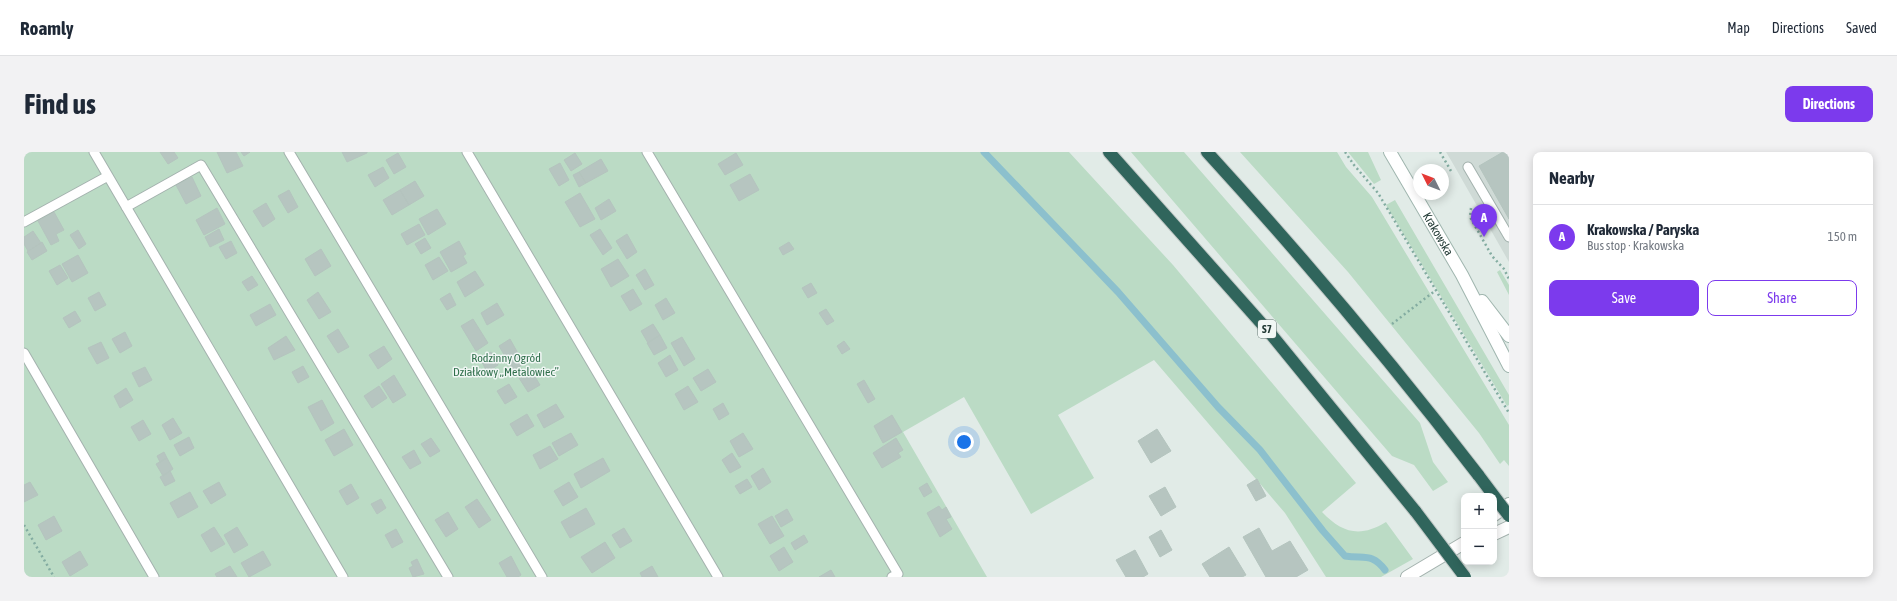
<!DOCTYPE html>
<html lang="en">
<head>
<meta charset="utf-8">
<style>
  :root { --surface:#fff; --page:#f2f2f3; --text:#1f2937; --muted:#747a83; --line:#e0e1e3; --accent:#7c3aed }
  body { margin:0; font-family:"Asap Condensed",sans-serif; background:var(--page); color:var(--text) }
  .controls { position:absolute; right:12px; bottom:12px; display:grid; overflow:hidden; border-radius:8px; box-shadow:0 2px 10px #0003 }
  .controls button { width:36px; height:36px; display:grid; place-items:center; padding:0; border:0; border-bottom:1px solid var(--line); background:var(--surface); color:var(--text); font:20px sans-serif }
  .compass { position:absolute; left:1389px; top:12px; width:36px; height:36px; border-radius:50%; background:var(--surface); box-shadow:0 2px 10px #0003; rotate:312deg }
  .you { position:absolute; left:940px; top:290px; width:14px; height:14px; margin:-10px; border:3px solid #fff; border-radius:50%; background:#1a73e8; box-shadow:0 0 0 6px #1a73e833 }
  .badge { display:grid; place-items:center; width:26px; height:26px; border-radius:50%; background:var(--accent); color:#fff; font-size:13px; font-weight:700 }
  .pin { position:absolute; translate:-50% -33px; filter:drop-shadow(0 1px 2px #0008) }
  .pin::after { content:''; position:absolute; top:21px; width:14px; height:12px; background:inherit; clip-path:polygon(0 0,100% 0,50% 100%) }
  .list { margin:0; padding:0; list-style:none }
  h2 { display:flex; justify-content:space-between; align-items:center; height:52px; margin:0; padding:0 16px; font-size:17px }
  h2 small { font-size:13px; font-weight:400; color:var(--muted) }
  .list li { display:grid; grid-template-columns:26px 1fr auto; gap:12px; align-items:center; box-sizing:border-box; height:64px; padding:0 16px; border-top:1px solid var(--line) }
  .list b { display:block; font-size:15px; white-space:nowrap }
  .list p { margin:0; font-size:13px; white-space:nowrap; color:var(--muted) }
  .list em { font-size:13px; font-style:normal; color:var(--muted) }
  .actions { display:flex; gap:8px; padding:12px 16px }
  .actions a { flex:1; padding:9px 0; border:1px solid var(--accent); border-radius:8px; text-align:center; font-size:14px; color:var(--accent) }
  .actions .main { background:var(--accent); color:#fff }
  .map { position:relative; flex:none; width:1485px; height:425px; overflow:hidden; border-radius:8px }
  header { display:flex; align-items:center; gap:24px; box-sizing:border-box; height:56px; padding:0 20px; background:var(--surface); border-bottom:1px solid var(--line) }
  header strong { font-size:19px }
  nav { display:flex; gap:22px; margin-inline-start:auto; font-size:14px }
  .intro { display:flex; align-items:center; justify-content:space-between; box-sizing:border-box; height:96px; padding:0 24px }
  h1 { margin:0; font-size:28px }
  .button { padding:10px 18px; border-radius:8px; background:var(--accent); color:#fff; font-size:14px; font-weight:700 }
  main { display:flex; gap:24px; padding:0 24px }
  aside { flex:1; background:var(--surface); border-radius:8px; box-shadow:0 2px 10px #0003 }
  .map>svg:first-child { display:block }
  .built { fill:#cfdad6 }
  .green { fill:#bbdbc5 }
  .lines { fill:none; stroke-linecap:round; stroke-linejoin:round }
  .stream { stroke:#8cc0cd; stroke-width:7 }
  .building { fill:#b6c5c0; stroke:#b4c4be }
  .lane-casing { stroke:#a4b2ae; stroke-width:11 }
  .street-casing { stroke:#a4b2ae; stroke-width:14 }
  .secondary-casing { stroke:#a0b6af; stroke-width:14 }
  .highway-casing { stroke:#c1c8c6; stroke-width:14 }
  .path { stroke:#83aca1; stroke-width:2.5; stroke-dasharray:2 3; stroke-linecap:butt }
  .lane { stroke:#fff; stroke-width:9 }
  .street { stroke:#fff; stroke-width:12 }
  .secondary { stroke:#fff; stroke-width:12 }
  .highway { stroke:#30655c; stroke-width:12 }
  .highway-bridge-casing { stroke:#c1c8c6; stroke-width:14; stroke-linecap:butt }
  .highway-bridge { stroke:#30655c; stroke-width:12 }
  .labels { text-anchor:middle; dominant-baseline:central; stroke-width:3; stroke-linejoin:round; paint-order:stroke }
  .shield { fill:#f1f7f5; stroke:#60736f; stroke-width:1 }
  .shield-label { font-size:11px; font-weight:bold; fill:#223a35 }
  .street-label { font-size:12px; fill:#223a35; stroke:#f1f7f5 }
  .park-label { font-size:12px; fill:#2f6f4b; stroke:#f1f7f5 }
</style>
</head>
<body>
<header>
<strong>Roamly</strong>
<nav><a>Map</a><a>Directions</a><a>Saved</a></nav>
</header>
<div class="intro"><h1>Find us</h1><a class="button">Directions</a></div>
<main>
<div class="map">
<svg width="1485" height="425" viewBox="0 0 1485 425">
  <rect width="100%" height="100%" fill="#e1ebe7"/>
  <!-- built -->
  <path class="built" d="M1422 0H1485V110L1428 10Z"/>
  <!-- green -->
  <path class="green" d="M0 0H1045L1149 113 1332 331 1298 360C1318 381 1336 386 1362 370L1389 407 1357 425H1302L1261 361 1130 208 1034 263 1070 326 1007 362 940 245 879 280 963 425H0Z
    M1107 0H1160L1396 271 1409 310 1424 330 1409 339 1390 313 1368 304Z
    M1216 0H1313L1322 15 1348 45 1485 273V314L1480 308 1476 312 1455 281 1324 120Z
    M1324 0H1344L1357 28 1350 32Z
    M1371 48 1485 243V253L1483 254 1362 53Z
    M1476 118 1485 133V143L1473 120Z"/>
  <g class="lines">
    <!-- stream -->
    <path class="stream" d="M960 0 1094 140 1194 255 1236 298 1299 379 1321 404C1341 407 1348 401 1361 418"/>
  </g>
  <!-- building -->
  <path class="building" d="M136 0H150L154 6 144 12Z
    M193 0H212L219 14 203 21Z
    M217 0H226L220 4Z
    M318 0H343V1L323 10Z
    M1479 0H1485V67L1455 14Z
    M374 1 382 15 370 22 362 8Z
    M551 1 558 12 547 19 540 8Z
    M712 1 719 13 701 23 694 12Z
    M577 7 584 19 562 31 555 20Z
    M536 11 545 28 535 34 525 17Z
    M359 15 365 26 351 35 344 23Z
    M555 20 562 31 555 35 549 23Z
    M726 22 735 38 715 49 706 33Z
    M168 25 177 44 162 52 152 33Z
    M391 29 400 44 385 53 376 38Z
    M265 38 274 55 264 61 254 44Z
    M376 38 385 53 368 63 359 48Z
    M556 41 571 67 556 75 541 50Z
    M585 47 592 59 577 68 571 56Z
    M242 51 251 67 239 75 229 59Z
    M193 56 201 72 180 83 172 68Z
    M413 57 422 72 404 83 395 67Z
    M30 60 40 78 32 82 35 89 27 93 14 69Z
    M395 72 401 83 383 93 377 82Z
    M195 77 200 88 186 95 181 85Z
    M576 77 588 96 579 103 566 83Z
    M54 78 62 92 55 97 46 83Z
    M9 79 17 91 4 99 0 92V85Z
    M603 82 613 100 603 107 592 89Z
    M401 86 407 96 397 102 391 92Z
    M207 89 213 101 202 107 195 95Z
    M435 89 442 102 439 104 443 111 427 120 416 100Z
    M18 90 23 99 8 108 3 100Z
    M765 90 770 97 759 103 755 96Z
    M297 97 307 114 291 124 281 107Z
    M54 103 64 121 48 130 38 112Z
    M415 105 424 119 409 128 401 113Z
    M594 107 605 124 587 135 577 117Z
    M36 113 44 126 33 133 25 119Z
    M621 117 630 133 621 138 612 123Z
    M451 119 460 133 441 145 433 130Z
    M228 124 234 133 224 139 218 130Z
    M787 131 793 141 784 146 778 136Z
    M609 137 618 152 606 159 597 144Z
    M75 140 82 153 71 159 64 146Z
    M294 140 307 160 295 167 283 148Z
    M426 141 432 153 423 158 416 147Z
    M642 146 651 161 639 168 631 153Z
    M473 151 480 163 463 173 457 161Z
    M246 152 252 163 232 174 226 163Z
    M802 157 810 169 803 173 795 161Z
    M51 159 57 169 45 176 39 166Z
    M449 167 464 191 452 199 437 174Z
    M629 172 636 183 624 191 617 179Z
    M314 177 325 195 314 201 303 184Z
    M101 180 108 194 96 201 88 187Z
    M636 183 643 196 630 203 623 191Z
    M262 184 271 198 250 208 244 196Z
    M658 185 671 207 660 214 647 191Z
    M486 187 500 212 489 218 475 194Z
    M820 189 826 197 818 202 813 194Z
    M77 190 85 206 73 212 64 196Z
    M360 194 368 207 354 217 345 203Z
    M467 200 474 213 463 220 456 206Z
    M646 203 654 218 642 225 634 211Z
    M279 214 285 225 274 231 268 220Z
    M121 215 128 228 115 235 108 221Z
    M684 217 692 230 677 239 669 226Z
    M507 218 516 233 504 240 495 226Z
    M370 223 382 243 369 251 357 232Z
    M840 228 851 247 844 251 833 232Z
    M485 232 493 245 481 252 473 239Z
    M355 234 363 246 348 256 340 244Z
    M664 234 674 250 660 258 651 242Z
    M102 236 109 248 96 256 90 244Z
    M298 248 310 271 297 279 284 255Z
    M699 251 705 262 695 268 689 257Z
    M532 252 540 265 520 276 513 263Z
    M503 262 510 274 493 284 486 272Z
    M868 263 878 280 859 291 850 274Z
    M149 266 158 281 146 288 138 273Z
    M119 268 127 282 115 289 107 275Z
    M320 277 329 293 310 304 301 288Z
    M1133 277 1147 299 1127 311 1114 289Z
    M547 281 554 293 535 304 528 291Z
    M719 281 729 297 715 305 706 289Z
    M165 285 170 296 156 304 150 293Z
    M407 286 416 299 406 305 397 292Z
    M872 286 879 298 874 301 877 305 858 316 849 301Z
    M526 294 534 307 516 317 509 303Z
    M390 298 397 311 386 317 378 305Z
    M140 300 143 306 136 310 133 304Z
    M708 301 717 315 706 321 698 308Z
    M143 306 149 317 139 324 132 312Z
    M579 306 586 319 557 336 550 322Z
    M739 316 747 330 735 338 727 324Z
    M146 319 151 329 141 334 136 325Z
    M723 327 728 335 716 342 711 334Z
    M1233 327 1242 344 1232 349 1223 333Z
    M6 330 14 343 0 350V333Z
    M195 330 202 343 187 352 179 339Z
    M545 330 554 345 539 354 530 339Z
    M903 331 908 340 900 345 895 336Z
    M327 332 335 346 323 353 315 339Z
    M1141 335 1152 355 1137 364 1125 344Z
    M166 340 174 355 154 366 146 351Z
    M357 347 362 356 353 362 347 352Z
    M453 347 467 368 455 376 441 355Z
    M915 354 918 358 922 355 927 365 922 367 928 377 916 385 903 361Z
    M562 356 571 372 546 386 537 370Z
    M763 357 769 368 757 375 751 364Z
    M424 360 434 377 422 385 411 368Z
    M30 364 38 379 22 388 14 373Z
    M748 364 760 384 746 392 734 372Z
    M190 375 201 392 187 400 177 383Z
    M213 375 224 393 210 401 200 383Z
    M600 376 608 389 596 396 588 383Z
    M1235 376 1248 399 1266 389 1284 418 1272 425H1242L1219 385Z
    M372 377 379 390 368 396 361 383Z
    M1137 378 1148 398 1136 405 1125 385Z
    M780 383 784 390 771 398 767 391Z
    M581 390 591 406 568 421 557 405Z
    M760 395 769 410 755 419 746 404Z
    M1205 395 1222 423 1218 425H1186L1178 412Z
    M1111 398 1124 422 1119 425H1102L1092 408Z
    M56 399 64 413 46 424 38 410Z
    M239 399 247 413 225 425 217 411Z
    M487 404 497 423 494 425H483L475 411Z
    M393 407 400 422 389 425 385 416 389 414 387 410Z
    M206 414 213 425H193L191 422Z
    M628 414 634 425H618L616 421Z
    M807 418 811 425H795Z"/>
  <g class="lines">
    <defs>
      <path id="lane" d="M70 0 319 425
        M265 0 518 425
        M443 0 694 425
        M623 0 874 422 868 425
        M1444 15 1485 85
        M102 55 177 13 424 425
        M0 70 84 24
        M0 201 130 425"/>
      <path id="street" d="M1470 363 1485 352
        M1470 382 1485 375
        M1383 425 1440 391"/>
      <g id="secondary">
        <path id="s1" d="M1366 0 1438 123 1485 214"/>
        <path d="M1458 149 1485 184"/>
      </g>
      <path id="highway" d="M1085 0 1246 181 1392 360
        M1183 0C1278 104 1369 212 1455 324"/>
    </defs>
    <!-- lane casing -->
    <use href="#lane" class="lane-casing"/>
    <!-- street casing -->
    <use href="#street" class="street-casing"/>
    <!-- secondary casing -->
    <use href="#secondary" class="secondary-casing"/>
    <!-- highway casing -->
    <use href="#highway" class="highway-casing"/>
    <!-- path -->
    <path class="path" d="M1321 0 1330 13 1354 41 1485 261
      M1416 0 1427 19
      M1447 56 1446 65 1468 104 1480 117 1485 127
      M1368 172 1412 138
      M0 373 30 425"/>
    <!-- lane -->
    <use href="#lane" class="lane"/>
    <!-- street -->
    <use href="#street" class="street"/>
    <!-- secondary -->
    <use href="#secondary" class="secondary"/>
    <!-- highway -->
    <use href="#highway" class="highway"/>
    <defs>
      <path id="highway-bridge" d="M1455 324 1485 364
        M1392 360 1441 425"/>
    </defs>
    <!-- highway-bridge casing -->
    <use href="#highway-bridge" class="highway-bridge-casing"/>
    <!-- highway-bridge -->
    <use href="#highway-bridge" class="highway-bridge"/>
  </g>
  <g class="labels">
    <!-- shield labels -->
    <rect class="shield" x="1234" y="168" width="18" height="18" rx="3"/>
    <g class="shield-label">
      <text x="1243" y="177">S7</text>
    </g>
    <!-- street labels -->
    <g class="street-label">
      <text stroke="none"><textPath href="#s1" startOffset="95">Krakowska</textPath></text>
    </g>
    <!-- park labels -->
    <g class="park-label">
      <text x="482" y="206">Rodzinny Ogród<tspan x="482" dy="14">Działkowy „Metalowiec”</tspan></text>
    </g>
  </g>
</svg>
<div class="controls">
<button>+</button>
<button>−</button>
</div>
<svg class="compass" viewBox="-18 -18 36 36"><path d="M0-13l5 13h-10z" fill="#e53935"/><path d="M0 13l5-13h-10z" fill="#747a83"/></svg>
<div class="you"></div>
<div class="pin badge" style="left:1460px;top:85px">A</div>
</div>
<aside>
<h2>Nearby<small></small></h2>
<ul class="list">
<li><span class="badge">A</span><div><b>Krakowska / Paryska</b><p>Bus stop · Krakowska</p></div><em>150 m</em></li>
</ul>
<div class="actions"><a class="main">Save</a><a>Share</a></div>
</aside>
</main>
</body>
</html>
